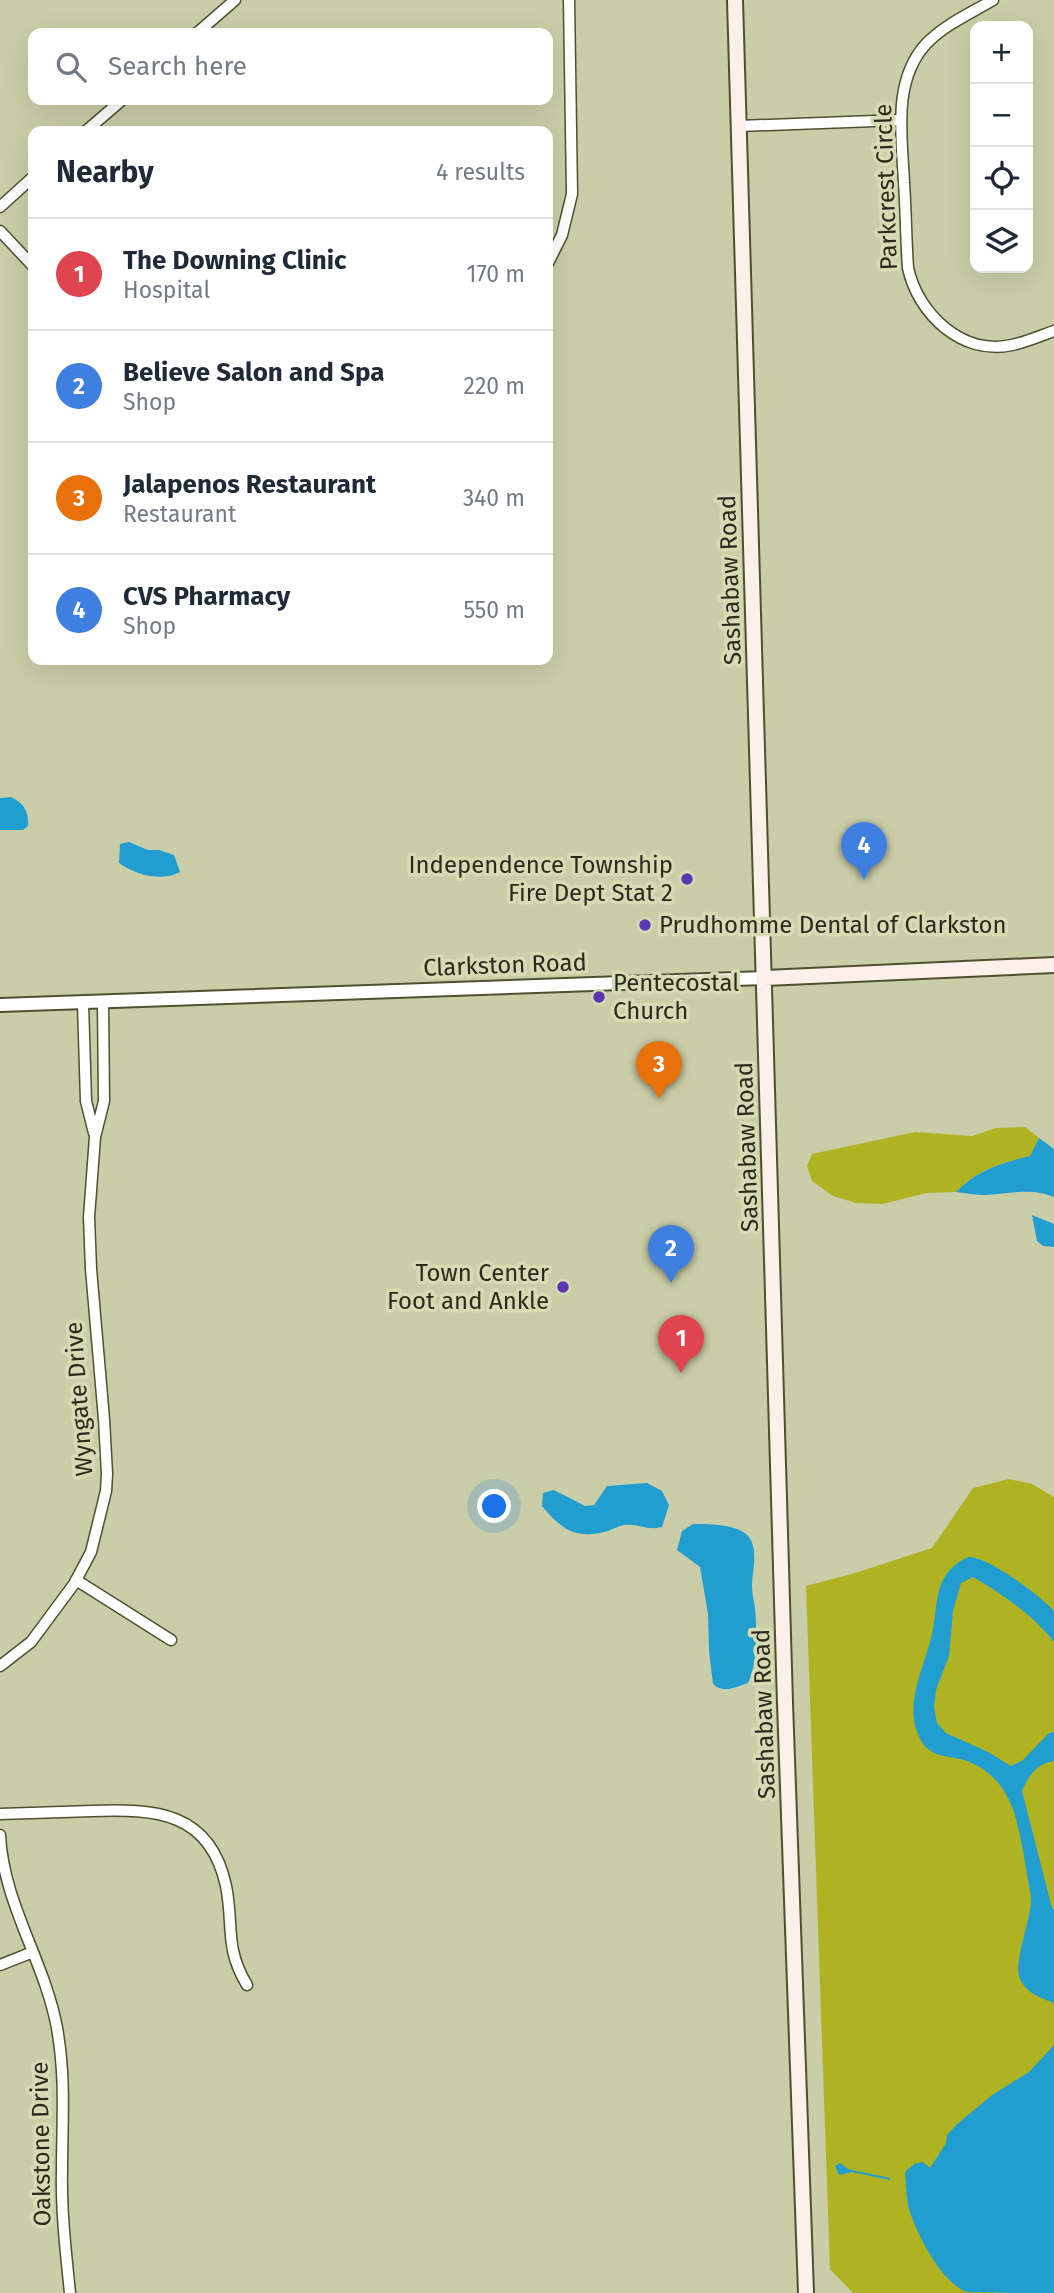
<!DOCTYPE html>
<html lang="en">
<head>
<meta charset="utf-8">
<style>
  :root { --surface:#fff; --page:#f2f2f3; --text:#1f2937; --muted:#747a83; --line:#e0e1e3; --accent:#5b37af }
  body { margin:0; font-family:"Fira Sans",sans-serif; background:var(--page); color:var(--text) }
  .controls { position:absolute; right:21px; top:21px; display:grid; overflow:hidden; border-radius:14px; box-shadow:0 7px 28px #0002 }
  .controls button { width:63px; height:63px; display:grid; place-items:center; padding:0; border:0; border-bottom:2px solid var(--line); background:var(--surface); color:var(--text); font:35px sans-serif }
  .you { position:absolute; left:495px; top:1507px; width:24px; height:24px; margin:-18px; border:5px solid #fff; border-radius:50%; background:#1a73e8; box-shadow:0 0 0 10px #1a73e833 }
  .badge { display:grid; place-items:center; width:46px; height:46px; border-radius:50%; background:var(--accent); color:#fff; font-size:23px; font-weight:700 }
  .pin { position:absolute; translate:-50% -58px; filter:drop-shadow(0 2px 4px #0008) }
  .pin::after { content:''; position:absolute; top:37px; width:24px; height:21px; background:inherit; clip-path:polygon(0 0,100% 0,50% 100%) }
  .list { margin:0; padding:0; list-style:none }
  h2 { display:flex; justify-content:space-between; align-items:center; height:91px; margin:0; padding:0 28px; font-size:30px }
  h2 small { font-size:23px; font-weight:400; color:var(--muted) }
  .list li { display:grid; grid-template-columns:46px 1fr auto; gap:21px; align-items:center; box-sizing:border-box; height:112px; padding:0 28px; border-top:2px solid var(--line) }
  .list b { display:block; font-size:26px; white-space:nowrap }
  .list p { margin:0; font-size:23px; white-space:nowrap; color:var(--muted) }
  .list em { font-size:23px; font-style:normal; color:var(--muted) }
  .icon { flex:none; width:38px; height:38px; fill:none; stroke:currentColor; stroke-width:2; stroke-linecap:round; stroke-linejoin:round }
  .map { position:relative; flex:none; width:1054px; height:2293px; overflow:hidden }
  .search { position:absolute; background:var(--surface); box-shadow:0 7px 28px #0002; left:28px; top:28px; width:525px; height:77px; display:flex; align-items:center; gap:18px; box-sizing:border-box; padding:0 24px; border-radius:14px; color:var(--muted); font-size:26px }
  .panel { position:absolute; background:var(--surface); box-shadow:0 7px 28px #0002; left:28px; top:126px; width:525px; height:539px; border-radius:14px }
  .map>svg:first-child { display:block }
  .green { fill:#afb322 }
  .water { fill:#229dcf }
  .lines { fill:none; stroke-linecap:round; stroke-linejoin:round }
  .minor-casing { stroke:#4e502f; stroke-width:13 }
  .tertiary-casing { stroke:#4e502f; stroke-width:16 }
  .secondary-casing { stroke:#4e502f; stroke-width:18 }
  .minor { stroke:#fff; stroke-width:10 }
  .tertiary { stroke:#fff; stroke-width:12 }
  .secondary { stroke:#fcf0ea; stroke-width:14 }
  .poi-dot { fill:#5b37af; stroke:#d7dbb5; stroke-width:2.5 }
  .labels { text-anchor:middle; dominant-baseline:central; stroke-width:7; stroke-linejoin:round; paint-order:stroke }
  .street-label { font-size:24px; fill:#2a2b1c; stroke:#d7dbb5 }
  .poi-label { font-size:24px; fill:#2a2b1c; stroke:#d7dbb5; text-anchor:end }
</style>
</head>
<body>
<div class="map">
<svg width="1054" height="2293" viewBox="0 0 1054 2293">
  <rect width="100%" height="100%" fill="#cacea8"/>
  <!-- green -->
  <path class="green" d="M1025 1127 1039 1138 1030 1156C1001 1163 977 1170 956 1192L927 1193 882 1204 856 1203 833 1196 812 1181 807 1166 812 1154 915 1132 972 1136 996 1128Z
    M1009 1479 1032 1484 1054 1497V2293H853L830 2269 806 1586 855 1573 932 1548 973 1488Z"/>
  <!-- water -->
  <path class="water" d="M11 797C24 803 29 812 28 826L23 830H0V798Z
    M129 842 148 850H159L174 855 180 872C161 882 136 875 119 863L120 844Z
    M1039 1138 1054 1149V1197C1030 1187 1010 1194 985 1195 976 1195 966 1193 956 1192 977 1170 1001 1163 1030 1156Z
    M1032 1215 1054 1224V1247L1043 1246 1037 1241Z
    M647 1483 662 1491 669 1505 662 1527C648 1531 637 1523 624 1525 619 1526 613 1529 608 1531 576 1540 562 1530 542 1506L543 1493 554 1490 585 1506 594 1505 607 1486Z
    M693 1524C708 1524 734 1524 746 1534 760 1546 752 1571 752 1586 752 1594 754 1601 755 1608 757 1630 758 1663 748 1683 736 1687 723 1694 713 1684L709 1651 708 1614 700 1567 677 1550 682 1531Z
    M969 1557C989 1557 1039 1595 1054 1611V1642C1033 1615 1002 1594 973 1577L961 1583 953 1611 949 1656 936 1690 934 1707 937 1723 946 1733 988 1752 1011 1766 1023 1760 1049 1733 1054 1732V1761C1036 1764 1029 1775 1022 1791L1052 1908 1054 1910V2003C1041 1998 1026 1993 1020 1979 1013 1964 1030 1922 1031 1901 1031 1894 1029 1887 1028 1880 1024 1857 1021 1835 1014 1812 1005 1786 988 1766 960 1759 946 1756 930 1756 922 1742 901 1708 924 1669 932 1634 936 1618 935 1597 942 1582 947 1571 957 1561 969 1557Z
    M1054 2045V2293C1037 2293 980 2293 967 2292 941 2283 914 2230 908 2205 906 2194 906 2183 905 2172L914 2164 923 2162 930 2168 946 2143 947 2135 956 2125 992 2095 1029 2072Z
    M840 2163 848 2169 890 2178V2180L852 2172 839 2175 835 2166Z"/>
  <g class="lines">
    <defs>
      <path id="minor" d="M993 0C971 13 944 25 926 44 892 81 902 137 904 183 906 211 906 240 908 268 918 314 962 356 1012 345 1026 342 1040 336 1054 331
        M197 33 235 0
        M739 126 901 120
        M86 131 122 100
        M0 207 33 177
        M0 231 33 266
        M548 263 562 235 572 194 569 0
        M83 1003 86 1101 94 1133
        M76 1580 171 1640
        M0 1666 31 1642 74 1584 91 1552 106 1491 107 1474 104 1419 91 1269 89 1217 95 1137 104 1101 103 1002
        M0 1814C31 1813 61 1812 92 1811 155 1809 210 1811 226 1886 234 1925 224 1947 247 1985
        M0 1835C3 1903 45 1962 57 2028 66 2080 62 2119 62 2171 61 2212 66 2253 70 2293
        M0 1965 33 1952"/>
      <path id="tertiary" d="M0 1005 765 978"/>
      <path id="secondary" d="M735 0 785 1703 806 2293
        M765 978 1054 965"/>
    </defs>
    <!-- minor casing -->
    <use href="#minor" class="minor-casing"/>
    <!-- tertiary casing -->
    <use href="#tertiary" class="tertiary-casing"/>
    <!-- secondary casing -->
    <use href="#secondary" class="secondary-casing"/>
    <!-- minor -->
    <use href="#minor" class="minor"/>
    <!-- tertiary -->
    <use href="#tertiary" class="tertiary"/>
    <!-- secondary -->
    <use href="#secondary" class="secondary"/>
  </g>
  <!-- markers -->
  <g class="poi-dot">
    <circle cx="687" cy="879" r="7"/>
    <circle cx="645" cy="925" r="7"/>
    <circle cx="599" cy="997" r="7"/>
    <circle cx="563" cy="1287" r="7"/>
  </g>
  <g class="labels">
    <!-- street labels -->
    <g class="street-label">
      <text transform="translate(886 187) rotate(-92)">Parkcrest Circle</text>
      <text transform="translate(730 580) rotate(-92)">Sashabaw Road</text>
      <text transform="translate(505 965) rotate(-2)">Clarkston Road</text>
      <text transform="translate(747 1147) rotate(-92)">Sashabaw Road</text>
      <text transform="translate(79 1399) rotate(-94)">Wyngate Drive</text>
      <text transform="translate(764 1714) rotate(-92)">Sashabaw Road</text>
      <text transform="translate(41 2144) rotate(-91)">Oakstone Drive</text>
    </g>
    <!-- poi labels -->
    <g class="poi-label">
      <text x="673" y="865">Independence Township<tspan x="673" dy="28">Fire Dept Stat 2</tspan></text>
      <text x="659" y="925" text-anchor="start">Prudhomme Dental of Clarkston</text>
      <text x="613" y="983" text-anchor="start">Pentecostal<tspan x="613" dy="28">Church</tspan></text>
      <text x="549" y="1273">Town Center<tspan x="549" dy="28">Foot and Ankle</tspan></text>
    </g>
  </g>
</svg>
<div class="controls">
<button>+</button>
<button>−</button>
<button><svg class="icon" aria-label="locate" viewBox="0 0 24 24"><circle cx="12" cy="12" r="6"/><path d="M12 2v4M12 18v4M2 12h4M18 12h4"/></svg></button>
<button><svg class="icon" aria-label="layers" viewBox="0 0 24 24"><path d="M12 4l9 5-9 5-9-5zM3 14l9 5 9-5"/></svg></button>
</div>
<div class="you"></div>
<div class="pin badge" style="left:681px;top:1373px;background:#e0444e">1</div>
<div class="pin badge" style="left:671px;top:1283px;background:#3f7fe0">2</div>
<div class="pin badge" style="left:659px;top:1099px;background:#e8710a">3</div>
<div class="pin badge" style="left:864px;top:880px;background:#3f7fe0">4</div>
<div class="search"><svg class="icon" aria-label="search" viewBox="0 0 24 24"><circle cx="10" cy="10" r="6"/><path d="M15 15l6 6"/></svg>Search here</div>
<section class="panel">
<h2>Nearby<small>4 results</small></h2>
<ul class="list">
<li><span class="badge" style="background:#e0444e">1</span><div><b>The Downing Clinic</b><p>Hospital</p></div><em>170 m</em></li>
<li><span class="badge" style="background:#3f7fe0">2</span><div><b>Believe Salon and Spa</b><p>Shop</p></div><em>220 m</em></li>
<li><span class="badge" style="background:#e8710a">3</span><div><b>Jalapenos Restaurant</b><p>Restaurant</p></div><em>340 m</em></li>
<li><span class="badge" style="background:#3f7fe0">4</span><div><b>CVS Pharmacy</b><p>Shop</p></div><em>550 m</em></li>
</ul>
</section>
</div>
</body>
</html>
